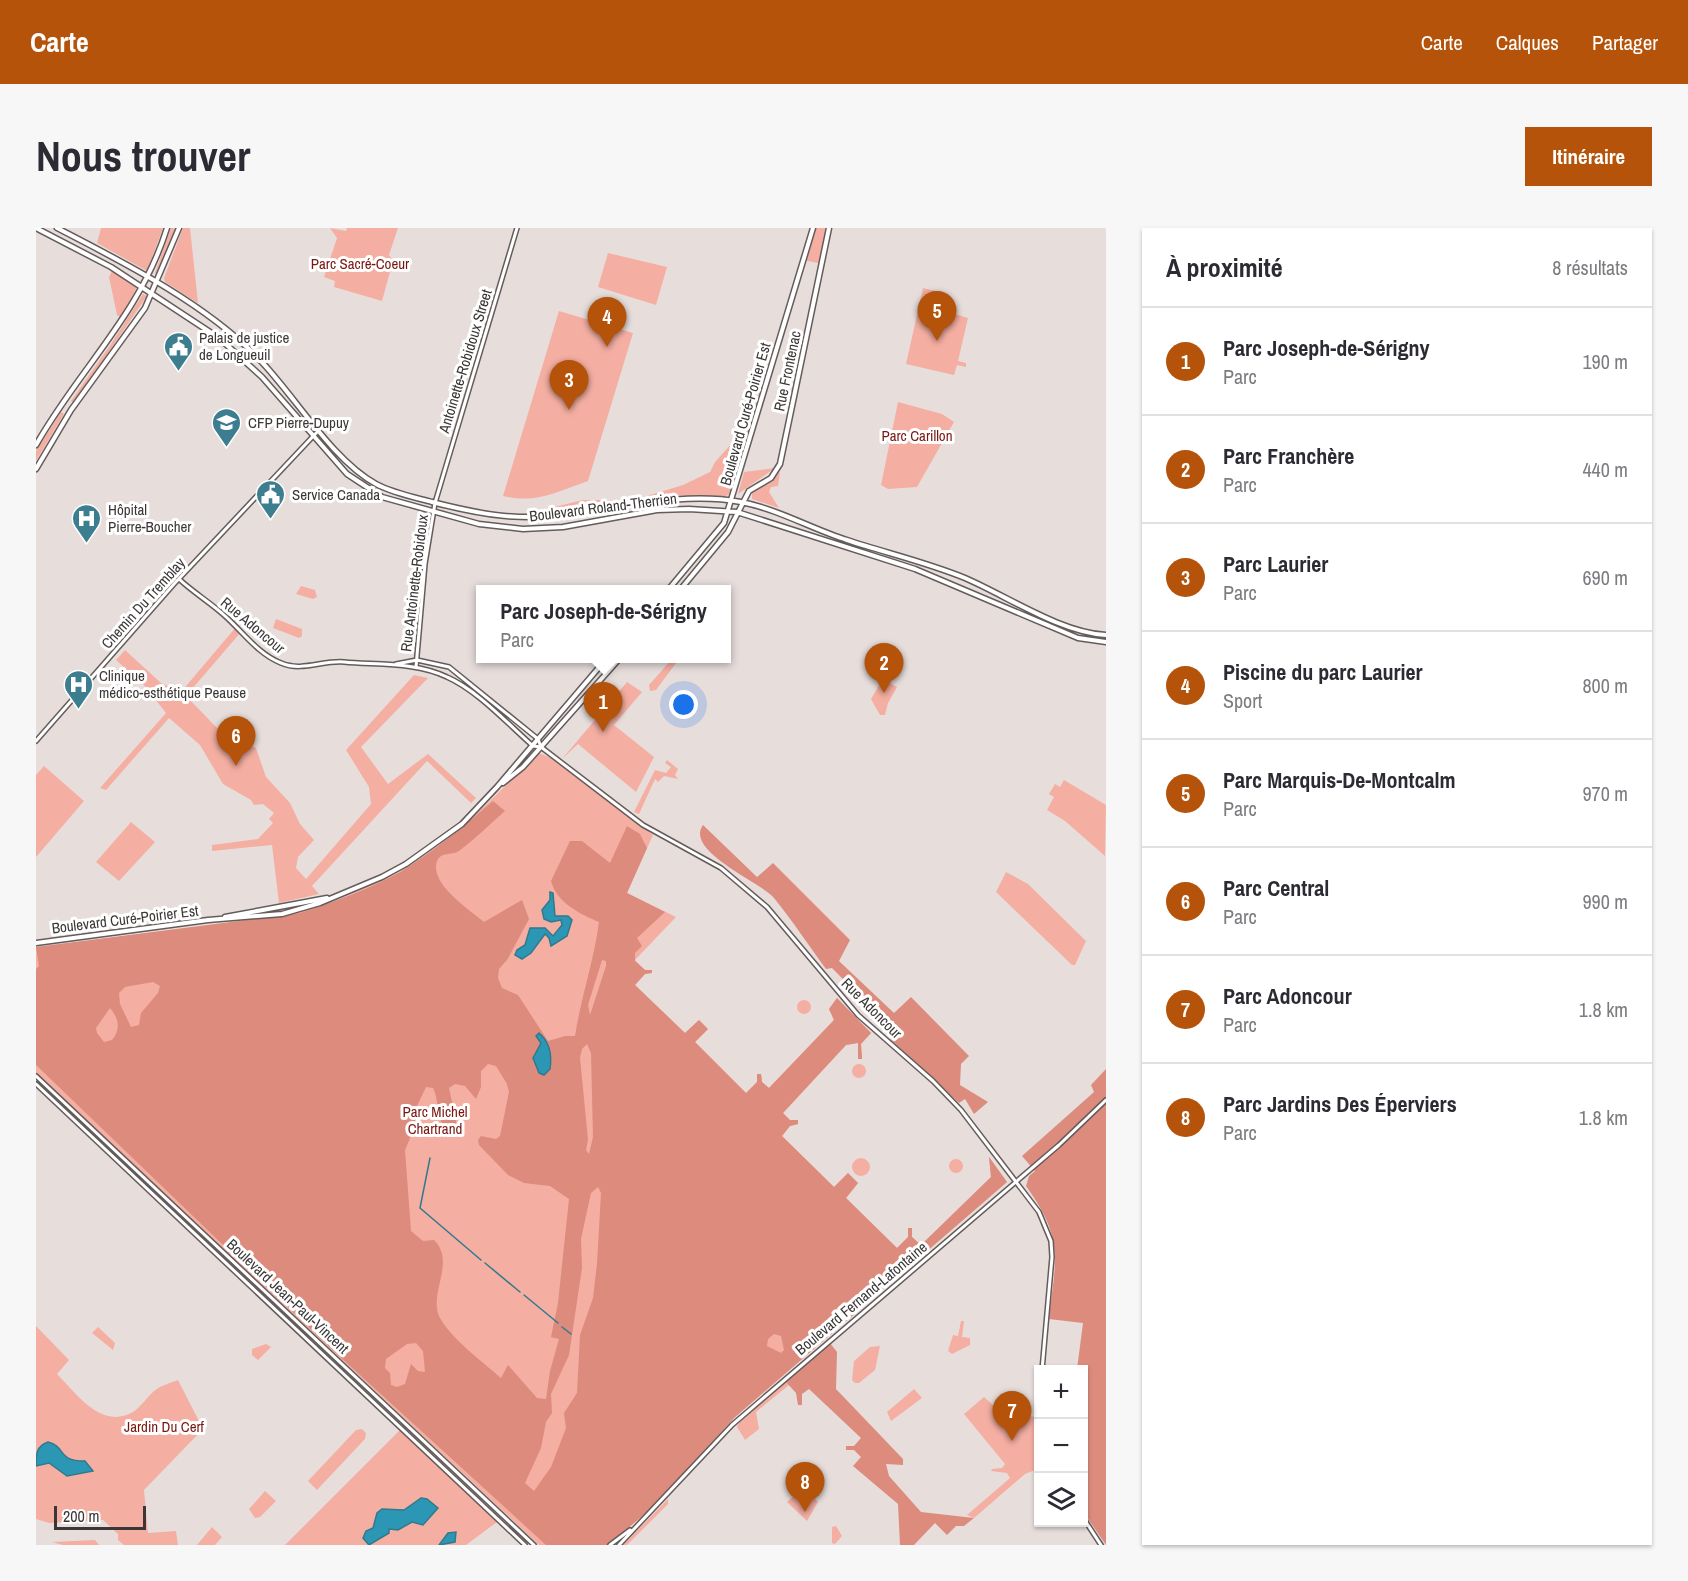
<!DOCTYPE html>
<html lang="fr">
<head>
<meta charset="utf-8">
<style>
  :root { --surface:#fff; --page:#f7f7f7; --text:#2b2b33; --muted:#7c7c81; --line:#e1e1e2; --accent:#b45309 }
  body { margin:0; font-family:"Archivo Narrow",sans-serif; background:var(--page); color:var(--text) }
  .controls { position:absolute; right:18px; bottom:18px; display:grid; overflow:hidden; border-radius:0px; box-shadow:0 2px 4px #0004 }
  .controls button { width:54px; height:54px; display:grid; place-items:center; padding:0; border:0; border-bottom:2px solid var(--line); background:var(--surface); color:var(--text); font:30px sans-serif }
  .scale { position:absolute; left:18px; bottom:15px; width:92px; box-sizing:border-box; padding-left:6px; border:3px solid #3b3736; border-top:0; font-size:16px; line-height:21px; white-space:nowrap; color:#3b3736; -webkit-text-stroke:4px #fff; paint-order:stroke }
  .you { position:absolute; left:648px; top:477px; width:21px; height:21px; margin:-15px; border:4px solid #fff; border-radius:50%; background:#1a73e8; box-shadow:0 0 0 9px #1a73e833 }
  .badge { display:grid; place-items:center; width:39px; height:39px; border-radius:50%; background:var(--accent); color:#fff; font-size:20px; font-weight:700 }
  .pin { position:absolute; translate:-50% -50px; filter:drop-shadow(0 2px 3px #0008) }
  .pin::after { content:''; position:absolute; top:32px; width:21px; height:18px; background:inherit; clip-path:polygon(0 0,100% 0,50% 100%) }
  .popup { position:absolute; left:440px; top:357px; width:255px; height:78px; box-sizing:border-box; display:grid; place-content:center; border-radius:0px; background:var(--surface); filter:drop-shadow(0 2px 4px #0005); font-size:20px; white-space:nowrap; color:var(--muted) }
  .popup b { font-size:22px; color:var(--text) }
  .popup::after { content:''; position:absolute; left:50%; top:100%; margin-left:-12px; border:12px solid transparent; border-top-color:var(--surface) }
  .list { margin:0; padding:0; list-style:none }
  h2 { display:flex; justify-content:space-between; align-items:center; height:78px; margin:0; padding:0 24px; font-size:26px }
  h2 small { font-size:20px; font-weight:400; color:var(--muted) }
  .list li { display:grid; grid-template-columns:39px 1fr auto; gap:18px; align-items:center; box-sizing:border-box; height:108px; padding:0 24px; border-top:2px solid var(--line) }
  .list b { display:block; font-size:22px; white-space:nowrap }
  .list p { margin:0; font-size:20px; white-space:nowrap; color:var(--muted) }
  .list em { font-size:20px; font-style:normal; color:var(--muted) }
  .icon { flex:none; width:33px; height:33px; fill:none; stroke:currentColor; stroke-width:2; stroke-linecap:round; stroke-linejoin:round }
  .map { position:relative; flex:none; width:1070px; height:1317px; overflow:hidden; border-radius:0px }
  header { display:flex; align-items:center; gap:36px; box-sizing:border-box; height:84px; padding:0 30px; background:var(--accent); color:#fff }
  header strong { font-size:28px }
  nav { display:flex; gap:33px; margin-inline-start:auto; font-size:21px }
  .intro { display:flex; align-items:center; justify-content:space-between; box-sizing:border-box; height:144px; padding:0 36px }
  h1 { margin:0; font-size:42px }
  .button { padding:15px 27px; border-radius:0px; background:var(--accent); color:#fff; font-size:21px; font-weight:700 }
  main { display:flex; gap:36px; padding:0 36px }
  aside { flex:1; background:var(--surface); border-radius:0px; box-shadow:0 2px 4px #0004 }
  .map>svg:first-child { display:block }
  .green { fill:#f5aea2 }
  .forest { fill:#dc8b7d; fill-rule:evenodd }
  .water { fill:#2b97b4; stroke:#307a8e; stroke-width:1.5 }
  .lines { fill:none; stroke-linecap:round; stroke-linejoin:round }
  .stream { stroke:#307a8e; stroke-width:1.5 }
  .tertiary-casing { stroke:#645c5b; stroke-width:6 }
  .secondary-casing { stroke:#645c5b; stroke-width:7 }
  .tertiary { stroke:#fff; stroke-width:3 }
  .secondary { stroke:#fff; stroke-width:4 }
  .labels { text-anchor:middle; dominant-baseline:central; stroke-width:6; stroke-linejoin:round; paint-order:stroke }
  .park-label { font-size:15px; fill:#78170f; stroke:#fff }
  .poi-label { font-size:15px; fill:#3b3736; stroke:#fff; text-anchor:start }
  .street-label { font-size:15px; fill:#3b3736; stroke:#fff }
</style>
</head>
<body>
<header>
<strong>Carte</strong>
<nav><a>Carte</a><a>Calques</a><a>Partager</a></nav>
</header>
<div class="intro"><h1>Nous trouver</h1><a class="button">Itinéraire</a></div>
<main>
<div class="map">
<svg width="1070" height="1317" viewBox="0 0 1070 1317">
  <rect width="100%" height="100%" fill="#e7dedc"/>
  <!-- green -->
  <path class="green" d="M65 0H127L111 43 61 15Z
    M135 0H140L122 47 119 45Z
    M147 0H154L162 75 129 54 128 50Z
    M294 0 310 3 311 0H362L353 27 357 33 346 73 298 59 299 53 288 49 301 10Z
    M777 0H793L786 36 767 32Z
    M572 25 631 39 620 77 562 59Z
    M76 43 101 59 85 90 81 87 73 49Z
    M887 60 908 65 905 82 932 90 922 133 930 135V139L921 137 918 147 870 136Z
    M107 66 111 68 38 175 35 173 75 116Z
    M523 83 597 105 552 253C520 264 501 276 467 268Z
    M862 174 906 186 918 194 881 259 852 261 845 257Z
    M25 184 28 186 0 233V223Z
    M715 194 693 266 688 270 641 267 612 271 611 268 647 257 674 244 679 234Z
    M739 240 702 266 708 244Z
    M744 244 742 258 735 259 733 264 743 280 716 271V264L732 256Z
    M547 272H586V276L546 283 489 289 490 286Z
    M265 358 279 362 281 369 277 371 260 366Z
    M240 391 266 401V408L263 410 237 400Z
    M200 399 205 404 150 468 187 506 220 520 230 549 254 575 264 596 278 612 262 629 260 640 270 651 335 576 333 559 310 522 378 447 392 450 325 519 352 556 392 526 440 570 435 575 391 533 276 658 283 666 243 675 236 617 176 623V617L222 611 237 595 233 591 238 585 227 576 218 577 215 572 187 556 164 517 133 490 70 562 64 560 130 485 108 457 80 432 89 422 125 455 145 464Z
    M636 431H643L620 462 614 463 613 457Z
    M847 451 861 459 852 475 849 487H844L835 471Z
    M591 454 606 464 578 497 618 529 600 564 542 516 526 531Z
    M503 525 520 532 617 607 591 665 640 689 599 732 609 742H616V745L609 746 599 757 649 805 663 792 672 801 659 814 710 865 721 854V846H725L726 854 733 860 798 792 793 781 801 770 835 805 825 816 826 831H822V815L810 817 747 885 754 892H762V896L754 898 746 908 798 959 812 945 822 955 810 970 861 1020 872 1009V1000H876V1009L885 1017 955 949 953 929 971 954 698 1190 617 1279 572 1317H503L0 845V719L234 691 297 674 364 644 396 622 427 599Z
    M631 532 642 541 639 547 642 551 628 548 622 554 619 551 603 586 598 584 619 542 630 545 635 539 629 535Z
    M8 538 48 573 0 629V547Z
    M1028 552 1070 577 1069 628 1029 593 1011 582 1018 569 1013 566 1019 556 1024 559Z
    M95 594 119 614 83 653 60 634Z
    M970 644 992 656 1050 713 1039 737H1036L960 664Z
    M761 779a7 7 0 1 1 14 0a7 7 0 1 1-14 0Z
    M816 843a7 7 0 1 1 14 0a7 7 0 1 1-14 0Z
    M816 939a9 9 0 1 1 18 0a9 9 0 1 1-18 0Z
    M913 938a7 7 0 1 1 14 0a7 7 0 1 1-14 0Z
    M925 1093H928L926 1109 934 1110V1117L916 1126 912 1123 917 1107 922 1108Z
    M0 1098 33 1132 21 1146C41 1166 65 1202 97 1184 105 1179 110 1170 117 1164 123 1158 134 1155 142 1152L167 1201 108 1262 112 1305 140 1303 142 1317H88L82 1312V1306L67 1292 13 1295 0 1291Z
    M62 1099 79 1115 77 1122 56 1105Z
    M230 1116 235 1119 222 1132 216 1127V1121Z
    M844 1118 839 1142 823 1155H819L816 1152 818 1133 834 1119Z
    M750 1154 753 1157 720 1184 723 1201 709 1212 701 1199 702 1196Z
    M878 1161 886 1170 855 1193 851 1184Z
    M948 1169 967 1186 1002 1189V1241L989 1246 938 1290 931 1287 974 1250 971 1245 955 1243 956 1241 966 1240 969 1236 928 1186Z
    M326 1201 330 1205 329 1211 281 1262 272 1253 320 1202Z
    M364 1202 461 1294 430 1317H249Z
    M229 1263 240 1273 224 1289 219 1290 213 1281Z
    M772 1263 782 1274 771 1293 751 1274 761 1265Z
    M632 1271V1276L591 1317H587Z
    M800 1298 806 1308 799 1316 796 1315V1299Z
    M176 1299 186 1309 179 1317H161Z
    M59 1312 63 1317H27L16 1314Z"/>
  <!-- forest -->
  <path class="forest" d="M457 573 469 583C454 596 439 611 423 623 417 627 407 624 402 631 390 654 434 682 448 694L486 672 493 691 471 732 463 741 462 750 466 760 482 767 512 813 529 808H539C545 769 558 733 563 694 544 686 521 675 515 653L534 613H546L574 635 591 598 604 606 611 620 591 665 629 684 601 710 606 718 599 725V733L609 742H616V745L609 746 599 757 649 805 663 792 672 801 659 814 710 865 721 854V846H725L726 854 733 860 798 792 793 781 801 770 835 805 825 816 826 831H822V815L810 817 747 885 754 892H762V896L754 898 746 908 798 959 812 945 822 955 810 970 861 1020 872 1009V1000H876V1009L885 1017 955 949 953 929 971 954 698 1190 617 1279 572 1317H510L290 1116 0 837V741L3 738 0 719 264 685C297 674 335 661 366 643 399 622 428 598 457 573ZM566 732 570 733V738L554 787 552 777ZM117 754 124 758 122 765 105 785 103 797 95 799 84 776 83 765 89 759ZM74 780C83 791 85 801 76 812L68 814 61 805 60 800ZM551 816 555 825 557 909 553 926 550 922 552 912 544 830 546 821ZM452 836 460 838 471 856 473 864 464 908 460 911 445 908 442 912 443 917 472 947 488 955 514 958 533 971 522 1075 515 1109 523 1111 514 1143 510 1171 501 1170 472 1137 465 1150C447 1134 413 1109 403 1088 393 1065 420 1033 398 1012L387 1013 375 1003 369 922 380 896 381 878 390 859 397 860C405 875 397 898 418 903L421 898 413 860 419 856 429 858 440 871 445 859V843ZM562 959 565 965 561 1036 557 1070 544 1107 541 1165 528 1185 530 1200 515 1239 498 1263 489 1255 505 1220 510 1194 516 1185 515 1166 533 1127 546 1040 545 1011 555 965ZM738 1106 745 1108 748 1122 745 1125 731 1118 732 1111ZM380 1115 387 1123 389 1144 382 1143 375 1136 369 1156 361 1159 355 1157 354 1145 349 1140 350 1131 371 1116Z
    M667 597 721 649 737 635 814 712 803 733 858 785 875 769 933 828 925 836 924 857 952 874 938 886 929 871 923 875 854 811 859 801 858 793H848L796 740 790 741C773 718 756 692 738 670 725 654 648 623 667 597Z
    M1070 841V1317L1048 1285V1142L1041 1141 1047 1095 1013 1091C1020 1029 1028 1011 990 958L993 948 999 943 986 928 1058 864 1055 857Z
    M794 1115 801 1124 800 1161 867 1231V1237L850 1236 853 1248 885 1284 938 1290 928 1298H920L911 1307 899 1295 878 1317H864L862 1276 817 1238 825 1229 818 1222H810V1218H818L825 1210 773 1161 766 1166V1177H762L760 1165 750 1154Z"/>
  <!-- water -->
  <path class="water" d="M514 664 517 665 519 688H532L536 692 531 708 515 718 513 710 509 706 495 725 486 731 479 727 481 722 489 717 494 700H509L517 708 526 697 525 692 515 694 508 691 506 682 514 672Z
    M503 805C514 814 516 827 514 841L508 847 503 845 497 830 505 815 500 808Z
    M12 1214C31 1219 20 1233 49 1233L57 1243 31 1248 13 1235 0 1238C0 1227 0 1218 12 1214Z
    M385 1270 391 1271 402 1280 387 1297 376 1294 362 1302 353 1301V1305L333 1317 327 1310 330 1303 337 1300 341 1285 346 1281 368 1282Z
    M420 1304 419 1314 403 1317 412 1305Z"/>
  <g class="lines">
    <!-- stream -->
    <path class="stream" d="M394 930 384 980 445 1032
      M449 1035 484 1064
      M488 1067 522 1095
      M526 1099 535 1106"/>
    <defs>
      <path id="tertiary" d="M143 351C158 365 175 375 189 388 207 404 222 426 245 435 266 444 287 432 308 434 342 437 380 434 411 449 441 462 472 496 497 518L505 519 607 597 685 640 731 679 822 787 897 853 925 882 1003 984 1015 1013 1016 1029 1006 1142
        M360 436 381 432 413 439 502 511 505 519
        M380 439 389 336 399 275 481 0
        M0 513 138 356 283 202
        M0 848 498 1317
        M0 856 489 1317
        M1048 1291 1065 1317
        M574 1317 594 1302
        M583 1317 696 1197 1023 917 1070 872"/>
      <path id="secondary" d="M0 0 75 39 183 110 226 149 311 246 346 269 443 296 487 301 527 299 621 282 653 281 701 284 879 341 1042 410 1070 414
        M21 0C89 35 170 76 223 131 259 168 296 232 340 256 357 265 377 269 396 274 450 288 485 293 541 286 596 278 649 264 705 274 742 281 776 301 811 312 850 325 890 334 929 350 971 368 1025 405 1070 407
        M0 217C43 141 104 87 131 0
        M0 241 35 182 109 80 143 0
        M632 362 688 295 777 0
        M644 362 692 304 713 263 735 250 744 236 793 0
        M467 555 487 539 584 430
        M189 689 291 670
        M0 715 172 692 246 686 284 675 346 649 370 636 426 596 461 559 571 430"/>
    </defs>
    <!-- tertiary casing -->
    <use href="#tertiary" class="tertiary-casing"/>
    <!-- secondary casing -->
    <use href="#secondary" class="secondary-casing"/>
    <!-- tertiary -->
    <use href="#tertiary" class="tertiary"/>
    <!-- secondary -->
    <use href="#secondary" class="secondary"/>
  </g>
  <!-- icons -->
  <defs>
    <symbol id="civic-pin" viewBox="-11 -11 22 30"><path d="M0 17L-7.5 6A9.5 9.5 0 1 1 7.5 6Z" fill="#3c7d90" stroke="#fff"/><path d="M-.6-6.5H3V-4.5H.6V-3L4-1V1h2V6H-6V1h2V-1L-.6-3ZM-1.2 2.5V6h2.4V2.5Z" fill="#fff"/></symbol>
    <symbol id="university-pin" viewBox="-11 -11 22 30"><path d="M0 17L-7.5 6A9.5 9.5 0 1 1 7.5 6Z" fill="#3c7d90" stroke="#fff"/><path d="M0-5L7-2L0 1L-7-2ZM-4 1L0 2.5L4 1V4Q0 6-4 4Z" fill="#fff"/></symbol>
    <symbol id="hospital-pin" viewBox="-11 -11 22 30"><path d="M0 17L-7.5 6A9.5 9.5 0 1 1 7.5 6Z" fill="#3c7d90" stroke="#fff"/><path d="M-5-5h3v3.5h4V-5h3V5h-3V1.5h-4V5h-3Z" fill="#fff"/></symbol>
  </defs>
  <g fill-rule="evenodd">
    <use href="#civic-pin" x="126" y="102" width="33" height="45"/>
    <use href="#university-pin" x="174" y="178" width="33" height="45"/>
    <use href="#civic-pin" x="218" y="250" width="33" height="45"/>
    <use href="#hospital-pin" x="34" y="274" width="33" height="45"/>
    <use href="#hospital-pin" x="26" y="440" width="33" height="45"/>
  </g>
  <g class="labels">
    <!-- park labels -->
    <g class="park-label">
      <text x="324" y="35">Parc Sacré-Coeur</text>
      <text x="881" y="207">Parc Carillon</text>
      <text x="399" y="883">Parc Michel<tspan x="399" dy="17">Chartrand</tspan></text>
      <text x="128" y="1198">Jardin Du Cerf</text>
    </g>
    <!-- poi labels -->
    <g class="poi-label">
      <text x="163" y="109">Palais de justice<tspan x="163" dy="17">de Longueuil</tspan></text>
      <text x="212" y="194">CFP Pierre-Dupuy</text>
      <text x="256" y="266">Service Canada</text>
      <text x="72" y="281">Hôpital<tspan x="72" dy="17">Pierre-Boucher</tspan></text>
      <text x="63" y="447">Clinique<tspan x="63" dy="17">médico-esthétique Peause</tspan></text>
    </g>
    <!-- street labels -->
    <g class="street-label">
      <text transform="translate(429 133) rotate(-73)">Antoinette-Robidoux Street</text>
      <text transform="translate(751 143) rotate(-78)">Rue Frontenac</text>
      <text transform="translate(709 186) rotate(-74)">Boulevard Curé-Poirier Est</text>
      <text transform="translate(567 279) rotate(-7)">Boulevard Roland-Therrien</text>
      <text transform="translate(378 355) rotate(-83)">Rue Antoinette-Robidoux</text>
      <text transform="translate(107 375) rotate(-48)">Chemin Du Tremblay</text>
      <text transform="translate(217 397) rotate(40)">Rue Adoncour</text>
      <text transform="translate(89 691) rotate(-7)">Boulevard Curé-Poirier Est</text>
      <text transform="translate(836 780) rotate(45)">Rue Adoncour</text>
      <text transform="translate(252 1068) rotate(43)">Boulevard Jean-Paul-Vincent</text>
      <text transform="translate(825 1070) rotate(-40)">Boulevard Fernand-Lafontaine</text>
    </g>
  </g>
</svg>
<div class="controls">
<button>+</button>
<button>−</button>
<button><svg class="icon" aria-label="layers" viewBox="0 0 24 24"><path d="M12 4l9 5-9 5-9-5zM3 14l9 5 9-5"/></svg></button>
</div>
<div class="scale">200 m</div>
<div class="you"></div>
<div class="pin badge" style="left:567px;top:504px">1</div>
<div class="popup"><b>Parc Joseph-de-Sérigny</b>Parc</div>
<div class="pin badge" style="left:848px;top:465px">2</div>
<div class="pin badge" style="left:533px;top:182px">3</div>
<div class="pin badge" style="left:571px;top:119px">4</div>
<div class="pin badge" style="left:901px;top:113px">5</div>
<div class="pin badge" style="left:200px;top:538px">6</div>
<div class="pin badge" style="left:976px;top:1213px">7</div>
<div class="pin badge" style="left:769px;top:1284px">8</div>
</div>
<aside>
<h2>À proximité<small>8 résultats</small></h2>
<ul class="list">
<li><span class="badge">1</span><div><b>Parc Joseph-de-Sérigny</b><p>Parc</p></div><em>190 m</em></li>
<li><span class="badge">2</span><div><b>Parc Franchère</b><p>Parc</p></div><em>440 m</em></li>
<li><span class="badge">3</span><div><b>Parc Laurier</b><p>Parc</p></div><em>690 m</em></li>
<li><span class="badge">4</span><div><b>Piscine du parc Laurier</b><p>Sport</p></div><em>800 m</em></li>
<li><span class="badge">5</span><div><b>Parc Marquis-De-Montcalm</b><p>Parc</p></div><em>970 m</em></li>
<li><span class="badge">6</span><div><b>Parc Central</b><p>Parc</p></div><em>990 m</em></li>
<li><span class="badge">7</span><div><b>Parc Adoncour</b><p>Parc</p></div><em>1.8 km</em></li>
<li><span class="badge">8</span><div><b>Parc Jardins Des Éperviers</b><p>Parc</p></div><em>1.8 km</em></li>
</ul>
</aside>
</main>
</body>
</html>
